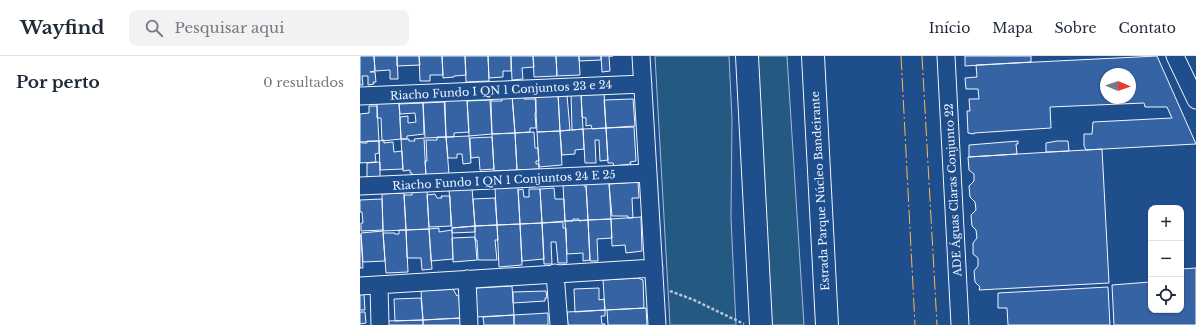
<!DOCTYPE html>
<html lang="pt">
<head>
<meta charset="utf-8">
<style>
  :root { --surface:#fff; --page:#f2f2f3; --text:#1f2937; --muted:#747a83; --line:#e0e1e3 }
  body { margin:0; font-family:"Libre Baskerville",serif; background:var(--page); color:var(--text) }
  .controls { position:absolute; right:12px; bottom:12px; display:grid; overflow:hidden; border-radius:8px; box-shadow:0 1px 3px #0004 }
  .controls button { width:36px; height:36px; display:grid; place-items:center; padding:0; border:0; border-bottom:1px solid var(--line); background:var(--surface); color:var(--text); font:20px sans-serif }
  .compass { position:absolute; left:740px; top:12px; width:36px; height:36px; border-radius:50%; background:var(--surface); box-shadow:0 1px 3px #0004; rotate:92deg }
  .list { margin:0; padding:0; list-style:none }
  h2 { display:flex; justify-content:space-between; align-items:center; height:52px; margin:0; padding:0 16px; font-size:17px }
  h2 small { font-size:13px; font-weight:400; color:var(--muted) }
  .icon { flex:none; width:22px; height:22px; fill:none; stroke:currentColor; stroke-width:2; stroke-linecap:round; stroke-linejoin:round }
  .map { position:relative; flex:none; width:836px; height:269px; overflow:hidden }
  header { display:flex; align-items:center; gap:24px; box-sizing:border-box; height:56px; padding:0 20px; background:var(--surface); border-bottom:1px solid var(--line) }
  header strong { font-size:19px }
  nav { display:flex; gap:22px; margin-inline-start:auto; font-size:14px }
  .search { width:280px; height:36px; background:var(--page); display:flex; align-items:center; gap:10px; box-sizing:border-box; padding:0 14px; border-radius:8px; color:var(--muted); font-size:15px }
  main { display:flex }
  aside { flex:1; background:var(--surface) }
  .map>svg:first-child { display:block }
  .park { fill:#245a82; stroke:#a8bbd7 }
  .building { fill:#3563a3; stroke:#f2f6ff; fill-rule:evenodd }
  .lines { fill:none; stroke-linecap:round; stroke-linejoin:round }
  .minor-casing { stroke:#f2f6ff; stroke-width:19 }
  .highway-casing { stroke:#f2f6ff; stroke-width:24 }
  .path { stroke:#b3c4dc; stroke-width:2.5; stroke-dasharray:3 2; stroke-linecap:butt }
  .minor { stroke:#1f4e8c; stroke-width:17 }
  .highway { stroke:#1f4e8c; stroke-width:22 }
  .power { stroke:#ffb74d; stroke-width:1; stroke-dasharray:14 3 2 3; stroke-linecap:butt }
  .labels { text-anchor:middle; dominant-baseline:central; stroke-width:3; stroke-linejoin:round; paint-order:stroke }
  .street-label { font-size:11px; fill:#f2f6ff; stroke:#1f4e8c }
</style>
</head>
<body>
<header>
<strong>Wayfind</strong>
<div class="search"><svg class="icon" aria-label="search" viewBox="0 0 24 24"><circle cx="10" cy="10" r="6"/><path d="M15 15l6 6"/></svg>Pesquisar aqui</div>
<nav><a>Início</a><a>Mapa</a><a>Sobre</a><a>Contato</a></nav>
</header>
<main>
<aside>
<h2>Por perto<small>0 resultados</small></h2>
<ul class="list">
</ul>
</aside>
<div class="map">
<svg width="836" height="269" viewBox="0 0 836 269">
  <rect width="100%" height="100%" fill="#1f4e8c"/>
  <!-- park -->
  <path class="park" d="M295 0H369L372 63 371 162 376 269H310Z
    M397 0H427L444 269H411Z"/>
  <!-- building -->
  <path class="building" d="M0 0H14L15 15 10 16H15L16 26H13L14 28 8 29V20H2L3 29H0Z
    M14 0H37L38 23H30V14L15 15Z
    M37 0H59L60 9 37 10Z
    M59 0H82L83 19H70V25H60Z
    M82 0H105L106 19 94 20V21L83 22Z
    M105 0H128L129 25 106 26Z
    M128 0H151V15H143V21L129 22Z
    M151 0H173L174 11 162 12 163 23 152 24Z
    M173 0H196L197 20 174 21Z
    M196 0H219L220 19 197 20Z
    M219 0H241V4L219 5Z
    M241 0H253H249L250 15 242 16Z
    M605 0H671V6L605 10Z
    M797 0 836 88 726 94 724 90V78H732L733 66 812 62 807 51H785L784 47 690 51 691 72 614 77V78L608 77 607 55H610L609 43H619L618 33H606L605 22 617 21 616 9ZM746 18H770V42H746Z
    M244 35 246 72 232 73 231 69 226 70V62L222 61 221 37Z
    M198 37 200 75 177 76 175 38Z
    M211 37H221L223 73 212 74Z
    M198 38 207 39 210 74 200 75Z
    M152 39 155 77 132 78 130 45H142V40Z
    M152 39H164V43H176V57H175L176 72H170V76L155 77Z
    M107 42 109 76 94 77V81H86L84 43Z
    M272 43H273L275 70 246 72 244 44Z
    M131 44 132 78 109 80 107 45Z
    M39 46 41 83 22 85 21 62H17V47Z
    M85 46 86 81 65 82 63 47Z
    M63 47 64 78 47 80V83H41L40 61 48 60V67L56 66 55 57 40 58 39 48Z
    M9 50H17L19 85 0 86V58L9 57Z
    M274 71 276 105 270 106 271 108 254 110 253 107H248L246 72Z
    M246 72 248 104 240 105 239 84H235L236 107H225L223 73Z
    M223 73 224 93 215 94V98L202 99 200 75Z
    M200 75 202 109 179 111 177 76Z
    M174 76 175 92H178L179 105H176V108H179V113L157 114 155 77Z
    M155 77 157 114 134 115 132 78Z
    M109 80 111 107 103 108 102 98H97V102H88L86 81Z
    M77 81H86L89 118 66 120 65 105H67L66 84H77Z
    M132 81 134 113 120 114 119 101 111 102 110 82Z
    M64 82 66 120 52 119V117H50V114L43 115 41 83H49V85H55L54 83Z
    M24 84V87L33 86 34 96 42 95 43 113 20 114 19 85Z
    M7 85H19V97L15 98 16 106 0 107V86H1L2 87H7Z
    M658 85V88H656L657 98 609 101V89Z
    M697 85H708L709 95 686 96V87Z
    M742 93 749 227 619 234 620 231 615 226 614 215 618 210V202L613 198V187L617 182 616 174 612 170 611 159 616 154 615 146 610 141 609 130 614 125V118L609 114 608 101Z
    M20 106V121H7V107Z
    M249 126 251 163 228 164 226 127Z
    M278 126 279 142H272L273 162H268V160H252L249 128Z
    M224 128V130L226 131 228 164 219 165V163H213V165H205L203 129Z
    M158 131 160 168 137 169 135 132Z
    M112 132 115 170 92 172 89 134Z
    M194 132 195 143H204L205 165 182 167 180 133Z
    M163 133 164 141H169V133H180L182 167 160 168 158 134Z
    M67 135 69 173 46 174 44 139H52V136Z
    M44 137 46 174 23 175 22 138Z
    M75 138 77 142H82L81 140H90L91 170 69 171 67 139Z
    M135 142 137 169 115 170 113 143Z
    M22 143 23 174 1 175V167H3L2 156H0V144Z
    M281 161 282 195 266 197 265 189 252 190 251 163Z
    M251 163 252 182 237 183 238 205H230L228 164Z
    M228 164 230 204 223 205V197L207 198 205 165Z
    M203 166V172H206L207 207H198L196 186H191L192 208H184L182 167Z
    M182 167 184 203 162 205 160 168Z
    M160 168 162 209 139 211 137 169Z
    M137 169 138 184H135L137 204H118L117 184H115V170Z
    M115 170V176L92 177V172Z
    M79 172V176L92 174 93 203 71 205 69 173Z
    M69 173 72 213 62 214 61 202H47L46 174Z
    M39 174H46L48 216 26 217 23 177H35V178H39Z
    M23 175 25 205 3 206 1 177Z
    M0 179H1L3 212H0Z
    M115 181 117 204 93 206 92 182Z
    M836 212V269H754L752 229 790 226 789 215H791V254H821V213Z
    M278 222 283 224 284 252 245 254 243 224Z
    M152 230 154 259 116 261 115 238 117 232Z
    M748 231 750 269H648L647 252H638V237Z
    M239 232V244L244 243 245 254 215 256 214 233Z
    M93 233 97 240 99 239 100 262 63 264 61 235Z
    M186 235 187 242H185V245L153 247V236Z
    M0 238H4L5 254H0Z
    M61 242 63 264 35 265 34 243Z
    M286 252 287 269H248L247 254Z
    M245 254V260H241L242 268H245V269H208L207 256Z
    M0 256H5L6 267 0 268Z
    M188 257V269H154V259Z
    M154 259V269H124L123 261Z
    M101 262V269H63V264Z
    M63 264V269H28L27 265Z"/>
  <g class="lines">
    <defs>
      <path id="minor" d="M281 0 297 269
        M586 0 600 269
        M815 0 836 44
        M0 40 283 28
        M0 130 288 117
        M195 217 199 269
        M107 223 109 269
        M19 229 20 269
        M0 230 294 212"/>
      <path id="highway" d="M387 0 401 269
        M453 0 467 269"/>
    </defs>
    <!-- minor casing -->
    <use href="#minor" class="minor-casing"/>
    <!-- highway casing -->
    <use href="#highway" class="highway-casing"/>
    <!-- path -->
    <path class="path" d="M310 235 334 244 384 268"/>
    <!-- minor -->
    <use href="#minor" class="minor"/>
    <!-- highway -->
    <use href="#highway" class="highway"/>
    <!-- power -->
    <path class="power" d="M541 0 555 269
      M562 0 577 269"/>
  </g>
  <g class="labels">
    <!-- street labels -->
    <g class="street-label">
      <text transform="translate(141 34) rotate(-3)">Riacho Fundo I QN 1 Conjuntos 23 e 24</text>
      <text transform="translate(144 124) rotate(-3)">Riacho Fundo I QN 1 Conjuntos 24 E 25</text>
      <text transform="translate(593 134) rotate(-93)">ADE Águas Claras Conjunto 22</text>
      <text transform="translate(460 135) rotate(-93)">Estrada Parque Núcleo Bandeirante</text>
    </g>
  </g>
</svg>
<div class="controls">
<button>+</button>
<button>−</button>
<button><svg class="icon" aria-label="locate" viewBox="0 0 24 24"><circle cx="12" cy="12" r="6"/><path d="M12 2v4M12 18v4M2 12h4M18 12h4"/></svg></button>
</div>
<svg class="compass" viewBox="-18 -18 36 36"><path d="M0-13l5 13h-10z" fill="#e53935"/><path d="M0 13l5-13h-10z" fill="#747a83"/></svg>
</div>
</main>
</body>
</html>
